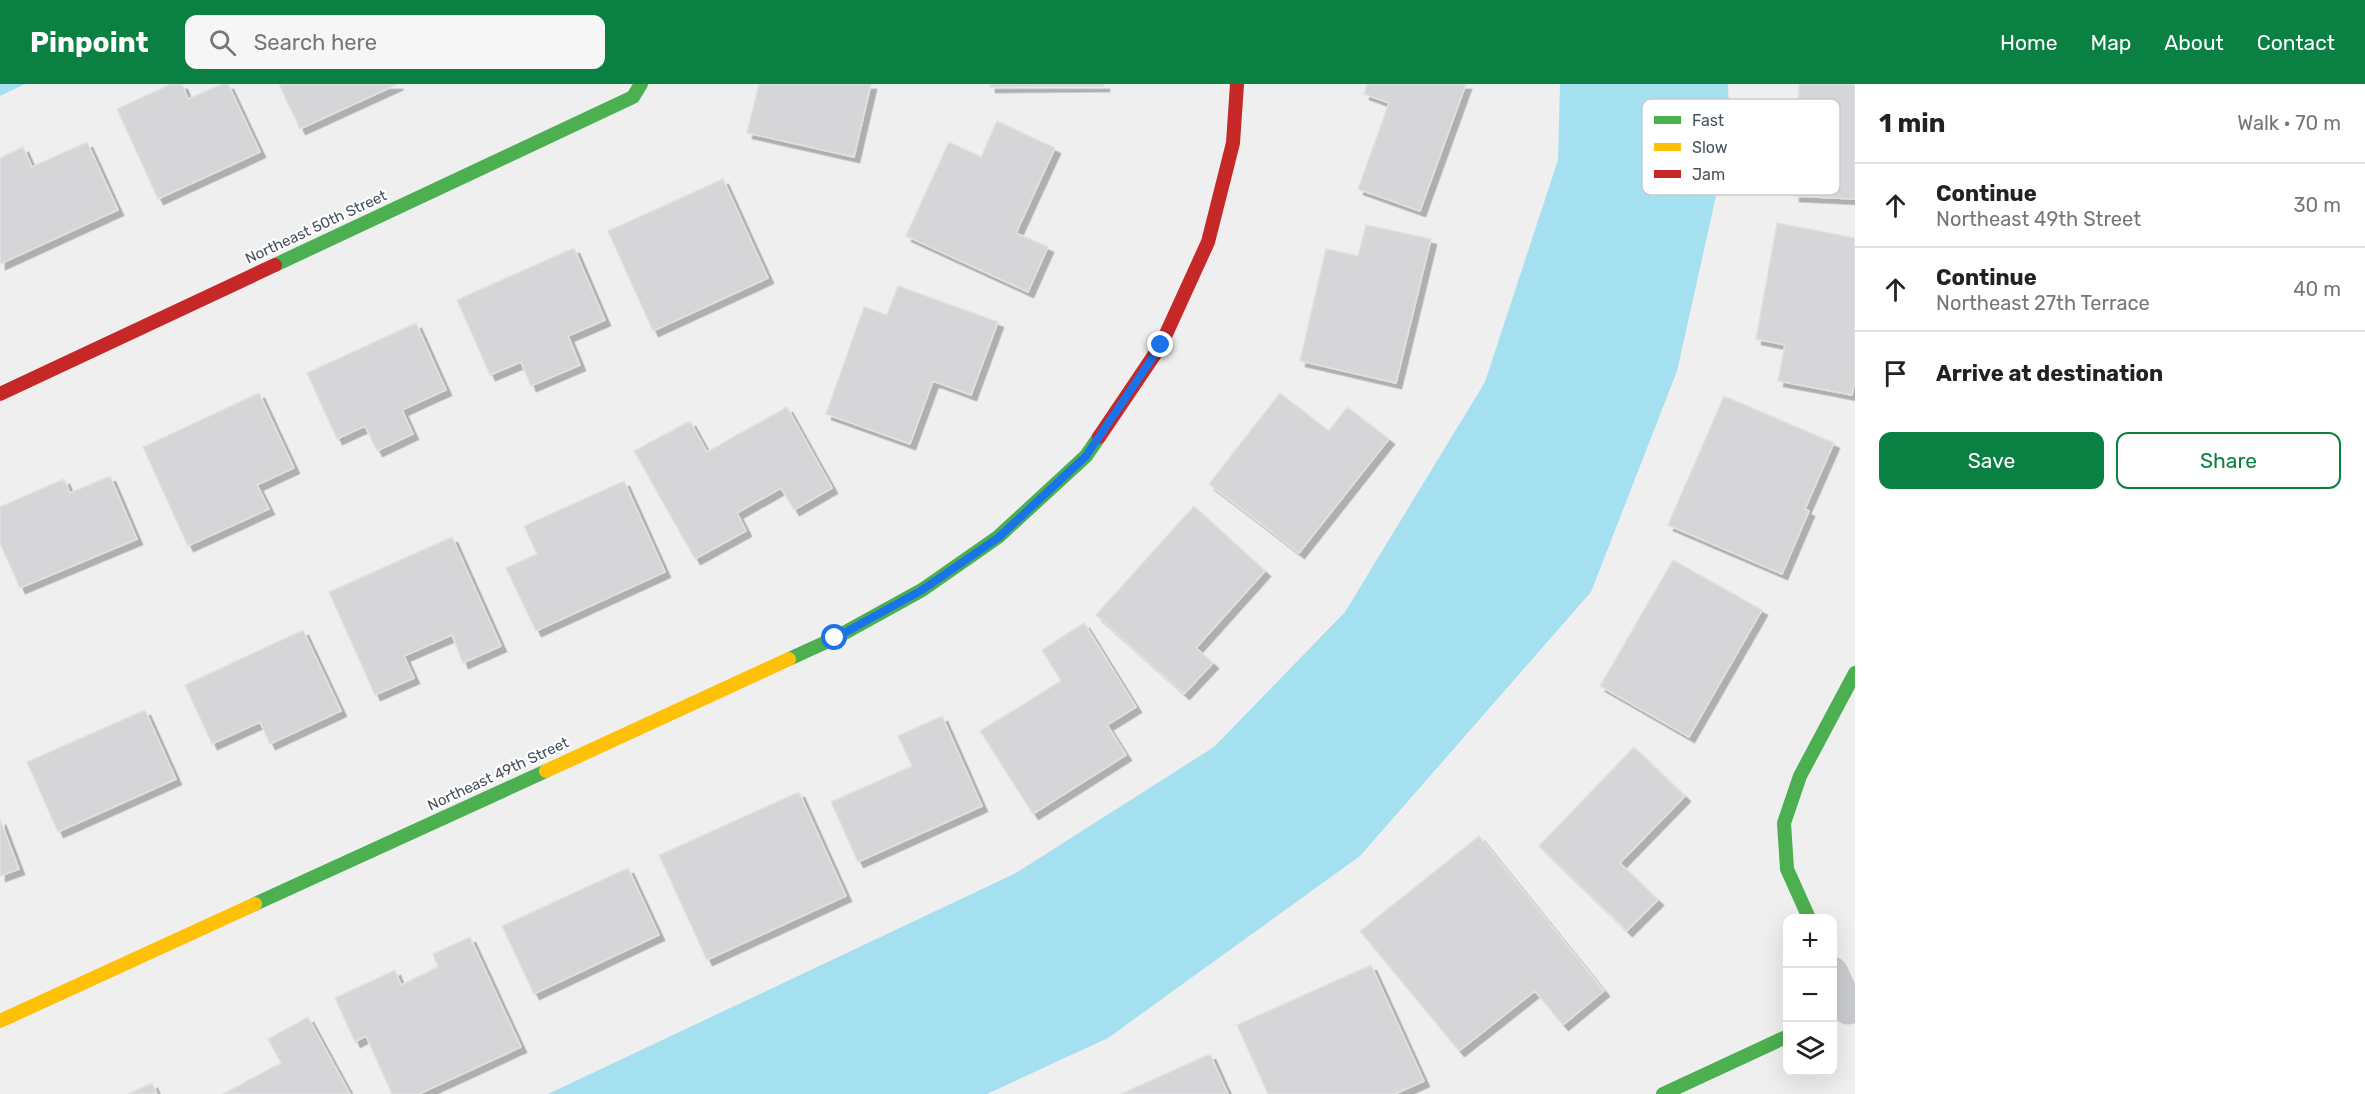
<!DOCTYPE html>
<html lang="en">
<head>
<meta charset="utf-8">
<style>
  :root { --surface:#fff; --page:#f6f6f6; --text:#222; --muted:#767676; --line:#e0e0e0; --accent:#0b8043 }
  body { margin:0; font-family:Rubik,sans-serif; background:var(--page); color:var(--text) }
  .controls { position:absolute; right:18px; bottom:18px; display:grid; overflow:hidden; border-radius:12px; box-shadow:0 6px 24px #0002 }
  .controls button { width:54px; height:54px; display:grid; place-items:center; padding:0; border:0; border-bottom:2px solid var(--line); background:var(--surface); color:var(--text); font:30px sans-serif }
  .stop { position:absolute; width:18px; height:18px; margin:-14px; border:4px solid #1a73e8; border-radius:50%; background:#fff }
  .stop.end { background:#1a73e8; border-color:#fff; box-shadow:0 2px 6px #0008 }
  .list { margin:0; padding:0; list-style:none }
  h2 { display:flex; justify-content:space-between; align-items:center; height:78px; margin:0; padding:0 24px; font-size:26px }
  h2 small { font-size:20px; font-weight:400; color:var(--muted) }
  .list li { display:grid; grid-template-columns:39px 1fr auto; gap:18px; align-items:center; box-sizing:border-box; height:84px; padding:0 24px; border-top:2px solid var(--line) }
  .list b { display:block; font-size:22px; white-space:nowrap }
  .list p { margin:0; font-size:20px; white-space:nowrap; color:var(--muted) }
  .list em { font-size:20px; font-style:normal; color:var(--muted) }
  .actions { display:flex; gap:12px; padding:18px 24px }
  .actions a { flex:1; padding:14px 0; border:2px solid var(--accent); border-radius:12px; text-align:center; font-size:21px; color:var(--accent) }
  .actions .main { background:var(--accent); color:#fff }
  .icon { flex:none; width:33px; height:33px; fill:none; stroke:currentColor; stroke-width:2; stroke-linecap:round; stroke-linejoin:round }
  .map { position:relative; flex:none; width:1855px; height:1010px; overflow:hidden }
  header { display:flex; align-items:center; gap:36px; box-sizing:border-box; height:84px; padding:0 30px; background:var(--accent); color:#fff }
  header strong { font-size:28px }
  nav { display:flex; gap:33px; margin-inline-start:auto; font-size:21px }
  .search { width:420px; height:54px; background:var(--page); display:flex; align-items:center; gap:15px; box-sizing:border-box; padding:0 21px; border-radius:12px; color:var(--muted); font-size:22px }
  main { display:flex }
  aside { flex:1; background:var(--surface) }
  .map>svg:first-child { display:block }
  .water { fill:#a5e0f0 }
  .building { fill:#d6d6d8; stroke:#e1e1e2; stroke-width:1.5; filter:url(#shadow) }
  .lines { fill:none; stroke-linecap:round; stroke-linejoin:round }
  .street { stroke:#c9cbce; stroke-width:33 }
  .fast { stroke:#4caf50; stroke-width:14 }
  .slow { stroke:#ffc107; stroke-width:14 }
  .jam { stroke:#c62828; stroke-width:14 }
  .route { stroke:#1a73e8; stroke-width:8 }
  .labels { text-anchor:middle; dominant-baseline:central; stroke-width:4.5; stroke-linejoin:round; paint-order:stroke }
  .street-label { font-size:15px; fill:#46525d; stroke:#fff }
  .key { fill:#fff; stroke:#c8cbce; stroke-width:1.5 }
  .key-label { font-size:16px; fill:#46525d }
</style>
</head>
<body>
<header>
<strong>Pinpoint</strong>
<div class="search"><svg class="icon" aria-label="search" viewBox="0 0 24 24"><circle cx="10" cy="10" r="6"/><path d="M15 15l6 6"/></svg>Search here</div>
<nav><a>Home</a><a>Map</a><a>About</a><a>Contact</a></nav>
</header>
<main>
<div class="map">
<svg width="1855" height="1010" viewBox="0 0 1855 1010">
  <defs>
    <filter id="shadow"><feDropShadow dx="5.5" dy="5.5" stdDeviation="0" flood-color="#0004"/></filter>
  </defs>
  <rect width="100%" height="100%" fill="#f0efef"/>
  <!-- water -->
  <path class="water" d="M0 0H25L0 12Z
    M1560 0H1728L1730 49 1677 287 1591 508 1360 772 1108 954 987 1010H548L1016 789 1214 663 1345 528 1485 298 1558 76Z"/>
  <!-- building -->
  <path class="building" d="M171 0H182L188 15 222 0H228L260 68 158 115 117 25Z
    M279 0H398L300 45Z
    M759 0H871L854 73 747 49Z
    M990 0H1104V2L990 3Z
    M1367 0H1466L1420 127 1358 105 1389 19 1364 10Z
    M1799 0H1855V115L1794 112Z
    M997 37 1055 64 1016 149 1048 163 1028 208 906 152 949 58 981 73Z
    M87 58 118 126 0 180V74L23 63 32 83Z
    M723 95 768 194 653 247 608 147Z
    M1777 139 1855 154V295L1852 311 1778 297 1785 261 1756 255Z
    M1366 141 1431 155 1396 299 1300 277 1326 165 1358 172Z
    M574 164 605 236 568 252 580 281 531 302 521 278 490 291 457 216Z
    M898 202 998 238 971 311 933 297 910 360 826 330 864 223 887 231Z
    M416 239 446 306 402 326 413 350 377 367 365 342 337 355 307 289Z
    M259 309 294 384 257 401 269 425 188 462 143 363Z
    M1280 309 1329 347 1347 323 1389 355 1299 469 1209 400Z
    M1724 312 1834 359 1805 425 1809 427 1782 490 1668 441Z
    M787 323 832 404 794 426 781 404 737 429 746 447 695 475 634 367 690 337 707 368Z
    M110 392 137 455 20 504 0 459V423L64 395 70 409Z
    M624 397 665 488 536 547 506 484 537 470 524 442Z
    M1194 422 1265 487 1196 564 1213 579 1184 610 1096 531Z
    M452 453 501 562 463 579 452 551 404 572 414 594 375 611 329 508Z
    M1673 476 1762 526 1689 653 1600 602Z
    M1084 539 1136 623 1107 641 1126 671 1033 730 980 647 1061 597 1042 566Z
    M303 546 341 627 270 660 260 638 212 660 185 601Z
    M145 626 176 695 58 748 27 678Z
    M942 632 982 722 858 778 831 718 912 682 898 652Z
    M1634 663 1685 712 1620 779 1658 816 1627 847 1539 762Z
    M799 708 846 812 707 876 659 771Z
    M0 735 19 785 0 792Z
    M1479 752 1604 907 1563 941 1535 907 1459 967 1360 847Z
    M628 784 659 851 534 910 502 842Z
    M470 853 521 963 419 1010H392L366 952 355 958 335 914 395 886 401 901 438 883 433 870Z
    M1371 881 1424 997 1395 1010H1268L1237 941Z
    M308 933 350 1010H223L281 979 268 955Z
    M1210 970 1228 1010H1121Z
    M152 999 157 1010H128Z"/>
  <g class="lines">
    <!-- street -->
    <path class="street" d="M1832 889 1848 924"/>
    <!-- fast -->
    <path class="fast" d="M275 181 633 13 641 0
      M789 575 835 554 922 506 998 453 1086 372 1099 353
      M255 820 546 687
      M1809 834 1787 785 1784 739 1800 692 1855 589
      M1663 1010 1788 952"/>
    <!-- slow -->
    <path class="slow" d="M546 687 789 575
      M0 937 255 820"/>
    <!-- jam -->
    <path class="jam" d="M0 310 275 181
      M1099 353 1161 261 1208 158 1233 59 1237 0"/>
  </g>
  <g class="lines">
    <!-- route -->
    <path class="route" d="M835 554 922 506 999 453 1086 372 1161 261"/>
  </g>
  <g class="labels">
    <!-- street labels -->
    <g class="street-label">
      <text transform="translate(316 143) rotate(-25)">Northeast 50th Street</text>
      <text transform="translate(498 690) rotate(-25)">Northeast 49th Street</text>
    </g>
  </g>
  <!-- legend -->
  <rect x="1642" y="15" width="198" height="96" rx="9" class="key"/>
  <rect x="1654" y="32" width="27" height="8" fill="#4caf50"/>
  <rect x="1654" y="59" width="27" height="8" fill="#ffc107"/>
  <rect x="1654" y="86" width="27" height="8" fill="#c62828"/>
  <g class="key-label">
    <text x="1692" y="42">Fast</text>
    <text x="1692" y="69">Slow</text>
    <text x="1692" y="96">Jam</text>
  </g>
</svg>
<div class="controls">
<button>+</button>
<button>−</button>
<button><svg class="icon" aria-label="layers" viewBox="0 0 24 24"><path d="M12 4l9 5-9 5-9-5zM3 14l9 5 9-5"/></svg></button>
</div>
<div class="stop" style="left:835px;top:554px"></div>
<div class="stop end" style="left:1161px;top:261px"></div>
</div>
<aside>
<h2>1 min<small>Walk · 70 m</small></h2>
<ul class="list">
<li><svg class="icon" aria-label="ahead" viewBox="0 0 24 24"><path d="M12 20V5M6 11l6-6 6 6"/></svg><div><b>Continue</b><p>Northeast 49th Street</p></div><em>30 m</em></li>
<li><svg class="icon" aria-label="ahead" viewBox="0 0 24 24"><path d="M12 20V5M6 11l6-6 6 6"/></svg><div><b>Continue</b><p>Northeast 27th Terrace</p></div><em>40 m</em></li>
<li><svg class="icon" aria-label="arrive" viewBox="0 0 24 24"><path d="M6 21V4h12l-3 4 3 4H6"/></svg><div><b>Arrive at destination</b></div></li>
</ul>
<div class="actions"><a class="main">Save</a><a>Share</a></div>
</aside>
</main>
</body>
</html>
